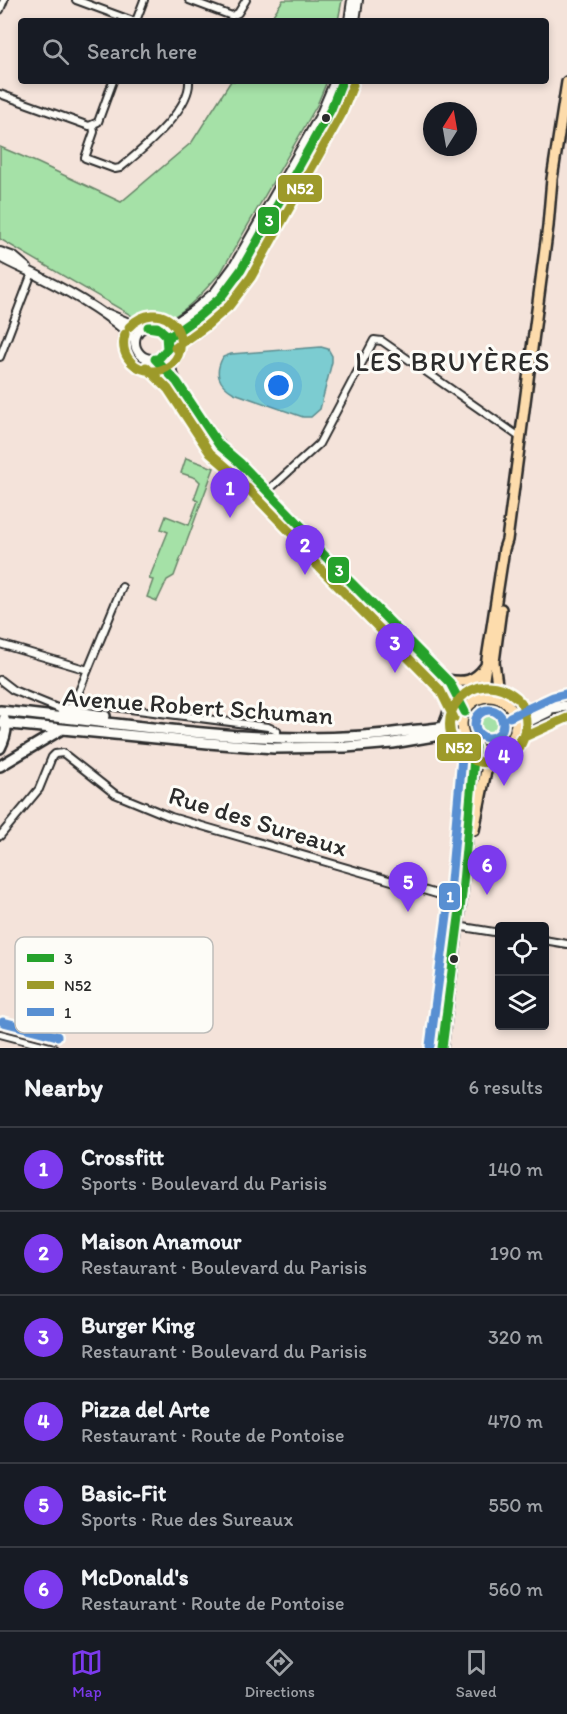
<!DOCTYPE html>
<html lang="en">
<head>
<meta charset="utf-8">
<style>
  :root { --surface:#171b24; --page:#242831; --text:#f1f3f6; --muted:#9ea1a6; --line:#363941; --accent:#7c3aed }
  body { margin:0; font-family:Itim,sans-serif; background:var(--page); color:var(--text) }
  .controls { position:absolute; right:18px; bottom:18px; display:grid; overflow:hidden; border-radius:6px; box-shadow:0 3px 9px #0003 }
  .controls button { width:54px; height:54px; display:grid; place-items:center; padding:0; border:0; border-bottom:2px solid var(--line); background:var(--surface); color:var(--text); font:30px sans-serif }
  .compass { position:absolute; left:423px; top:102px; width:54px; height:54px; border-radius:50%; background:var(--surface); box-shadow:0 3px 9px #0003; rotate:11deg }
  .you { position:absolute; left:279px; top:386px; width:21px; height:21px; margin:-15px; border:4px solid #fff; border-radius:50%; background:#1a73e8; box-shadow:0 0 0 9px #1a73e833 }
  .badge { display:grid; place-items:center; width:39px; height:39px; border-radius:50%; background:var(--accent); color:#fff; font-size:20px; font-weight:700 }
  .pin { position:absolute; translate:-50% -50px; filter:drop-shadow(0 2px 3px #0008) }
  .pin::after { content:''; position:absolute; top:32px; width:21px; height:18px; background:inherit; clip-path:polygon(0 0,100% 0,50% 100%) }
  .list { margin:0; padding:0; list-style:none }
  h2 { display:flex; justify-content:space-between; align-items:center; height:78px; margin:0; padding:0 24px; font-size:26px }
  h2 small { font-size:20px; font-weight:400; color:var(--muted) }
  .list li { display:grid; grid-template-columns:39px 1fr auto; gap:18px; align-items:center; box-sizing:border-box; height:84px; padding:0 24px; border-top:2px solid var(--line) }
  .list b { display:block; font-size:22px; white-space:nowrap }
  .list p { margin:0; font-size:20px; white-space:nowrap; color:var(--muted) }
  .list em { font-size:20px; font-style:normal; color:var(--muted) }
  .icon { flex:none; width:33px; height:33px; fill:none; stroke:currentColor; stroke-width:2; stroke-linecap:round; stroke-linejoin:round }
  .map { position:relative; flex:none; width:567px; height:1048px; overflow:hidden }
  .search { position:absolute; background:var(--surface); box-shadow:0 3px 9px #0003; left:18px; right:18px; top:18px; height:66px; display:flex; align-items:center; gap:15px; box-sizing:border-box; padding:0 21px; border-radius:6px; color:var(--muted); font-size:22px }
  .sheet { height:582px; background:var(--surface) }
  nav { display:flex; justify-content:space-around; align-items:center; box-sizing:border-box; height:84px; border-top:2px solid var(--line); background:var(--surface); font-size:16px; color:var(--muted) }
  nav a { display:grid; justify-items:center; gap:3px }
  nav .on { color:var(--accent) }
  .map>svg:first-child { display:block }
  .green { fill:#a5e1a7; stroke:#688669; stroke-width:1.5 }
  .water { fill:#7bccd1; stroke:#5b8c8f; stroke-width:1.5 }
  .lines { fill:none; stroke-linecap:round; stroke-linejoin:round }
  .minor-casing { stroke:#2b2b2b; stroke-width:10 }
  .tertiary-casing { stroke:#2b2b2b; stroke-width:12 }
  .secondary-casing { stroke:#2b2b2b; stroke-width:14 }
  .primary-casing { stroke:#2b2b2b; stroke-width:14 }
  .minor { stroke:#fdfcf7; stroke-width:6 }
  .tertiary { stroke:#fdfcf7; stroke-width:8 }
  .secondary { stroke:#fdfcf7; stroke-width:9 }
  .primary { stroke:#fddcac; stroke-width:9 }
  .bus-1-casing { stroke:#fdfcf7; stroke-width:14 }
  .bus-2-casing { stroke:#fdfcf7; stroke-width:14 }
  .bus-3-casing { stroke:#fdfcf7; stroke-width:14 }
  .bus-1 { stroke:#26a22c; stroke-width:9 }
  .bus-2 { stroke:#9d9a2a; stroke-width:9 }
  .bus-3 { stroke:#588fd2; stroke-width:9 }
  .bus-dot { fill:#2b2b2b; stroke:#fdfcf7; stroke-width:2 }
  .labels { text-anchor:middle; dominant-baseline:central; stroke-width:6; stroke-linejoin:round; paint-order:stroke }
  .street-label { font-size:26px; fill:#2b2b2b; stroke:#fdfcf7 }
  .neighbourhood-label { font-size:27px; letter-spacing:1.5px; fill:#2b2b2b; stroke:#fdfcf7 }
  .key { fill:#fdfcf7; stroke:#bebdba; stroke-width:1.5 }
  .key-label { font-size:16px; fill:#2b2b2b }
  .line-badge { stroke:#fdfcf7; stroke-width:2 }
  .badge-label { font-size:16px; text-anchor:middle; font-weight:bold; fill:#fff }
</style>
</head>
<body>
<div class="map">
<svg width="567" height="1048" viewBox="0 0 567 1048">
  <rect width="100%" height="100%" fill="#f4e3da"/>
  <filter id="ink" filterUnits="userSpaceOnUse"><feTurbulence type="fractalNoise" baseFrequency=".0167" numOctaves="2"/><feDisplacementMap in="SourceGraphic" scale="12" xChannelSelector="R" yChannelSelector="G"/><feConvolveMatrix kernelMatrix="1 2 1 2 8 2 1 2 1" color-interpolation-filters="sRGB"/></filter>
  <g filter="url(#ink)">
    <!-- green -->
    <path class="green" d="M283 0H342L338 21H269Z
      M231 81H327L317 105 221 272C208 287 184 315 165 320 156 316 148 315 139 320L0 239V147L38 163 121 202 192 142Z
      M186 458 214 468 174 576 167 580 157 601 147 597 153 580 149 579 168 532 161 529 166 516 189 525 198 501 194 499 200 482 196 478 181 473Z
      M471 723a18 18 0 1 1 36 0a18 18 0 1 1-36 0Z"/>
    <!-- water -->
    <path class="water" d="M321 347 328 349 332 356V362L320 409 311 417H303L234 393C218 384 214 373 223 357L231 354Z"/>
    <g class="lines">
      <defs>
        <path id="minor" d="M76 0 133 21
          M189 0 232 16 238 13 246 0
          M0 10 4 0
          M136 21 144 0
          M0 94 89 126 98 122 113 81
          M93 125 94 132 85 158 115 169 120 168C141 151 191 109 189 81
          M0 357 32 273
          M264 494 319 444 374 340 382 341 521 438
          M0 644 88 670
          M0 680 13 690 62 710 73 706 100 705 268 727 277 731
          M73 706 122 587
          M0 836 39 789 52 757 55 754 63 753 115 794 171 817 461 901
          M457 926 500 933
          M544 940 567 944
          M0 1034 54 1048"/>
        <path id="tertiary" d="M349 21 352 0
          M355 21 358 0
          M0 252 14 257 27 268
          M0 257C13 265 28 270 42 278 74 294 109 315 135 339
          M108 314 142 329
          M135 342a17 17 0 1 1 34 0a17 17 0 1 1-34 0Z
          M164 331 194 310 215 292 234 266 320 116 335 81
          M168 338 199 316 221 297 241 270 331 109 342 81
          M164 354 177 382 202 421 249 482 285 520 319 550 431 665
          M155 359 172 377
          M235 458 315 543
          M446 679 465 694 477 700
          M451 685 465 712"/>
        <path id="secondary" d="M429 662C444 687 459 699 442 728
          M62 710 105 716
          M0 711C134 724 275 751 409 731 428 729 446 729 462 720
          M513 713 567 706
          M0 723 208 743 274 748 346 747 393 743 434 736 464 735
          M515 728 548 712
          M0 748C4 740 9 728 4 719
          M0 766 62 729"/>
        <path id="primary" d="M447 680C464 683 474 682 485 667
          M462 724a27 27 0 1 1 54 0a27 27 0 1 1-54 0Z
          M481 698 504 549 507 540 548 226 552 179 567 82
          M499 699 494 662 501 609
          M474 830 490 751
          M442 1048 462 894 475 747"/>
      </defs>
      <!-- minor casing -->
      <use href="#minor" class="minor-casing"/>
      <!-- tertiary casing -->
      <use href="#tertiary" class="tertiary-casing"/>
      <!-- secondary casing -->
      <use href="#secondary" class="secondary-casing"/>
      <!-- primary casing -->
      <use href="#primary" class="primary-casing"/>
      <!-- minor -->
      <use href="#minor" class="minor"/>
      <!-- tertiary -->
      <use href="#tertiary" class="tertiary"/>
      <!-- secondary -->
      <use href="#secondary" class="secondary"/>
      <!-- primary -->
      <use href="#primary" class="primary"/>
      <defs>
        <path id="bus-1" d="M148 327H157L167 335 168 348 160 357
          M148 327 160 329 166 335 167 349 160 357
          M168 338 199 316 221 297 241 270 331 109 342 81
          M155 359 177 382 219 445 240 463 303 528 319 550 450 683 465 712
          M442 1048 462 894 475 747"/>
        <path id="bus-2" d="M125 334C114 373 172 386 180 349 181 341 180 333 176 327 163 309 142 313 129 327
          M175 348 206 326 229 306 251 277 341 115 353 85
          M146 367 168 389 210 453 232 472 294 536 310 558 440 690 454 718
          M517 698C475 661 425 718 463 753 471 760 482 764 493 762 525 758 532 727 521 702
          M520 739 567 718"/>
        <path id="bus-3" d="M475 724a14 14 0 1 1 28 0a14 14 0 1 1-28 0Z
          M510 717 553 697 565 694
          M3 1022 57 1036
          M430 1046 450 893 463 746"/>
      </defs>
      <!-- bus-1 casing -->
      <use href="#bus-1" class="bus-1-casing"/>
      <!-- bus-2 casing -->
      <use href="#bus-2" class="bus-2-casing"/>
      <!-- bus-3 casing -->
      <use href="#bus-3" class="bus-3-casing"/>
      <!-- bus-1 -->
      <use href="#bus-1" class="bus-1"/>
      <!-- bus-2 -->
      <use href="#bus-2" class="bus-2"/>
      <!-- bus-3 -->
      <use href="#bus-3" class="bus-3"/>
    </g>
  </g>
  <!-- markers -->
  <g class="bus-dot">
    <circle cx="326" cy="118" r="5"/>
    <circle cx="454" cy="959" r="5"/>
  </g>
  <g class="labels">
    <!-- street labels -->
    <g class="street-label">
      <text transform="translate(198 706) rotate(4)">Avenue Robert Schuman</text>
      <text transform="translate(258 821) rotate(17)">Rue des Sureaux</text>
    </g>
    <!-- neighbourhood labels -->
    <g class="neighbourhood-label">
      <text x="453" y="361">LES BRUYÈRES</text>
    </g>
  </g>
  <!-- legend -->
  <rect x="15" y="937" width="198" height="96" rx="9" class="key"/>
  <rect x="27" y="954" width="27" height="8" fill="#26a22c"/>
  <rect x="27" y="981" width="27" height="8" fill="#9d9a2a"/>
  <rect x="27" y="1008" width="27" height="8" fill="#588fd2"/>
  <g class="key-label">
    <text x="64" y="964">3</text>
    <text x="64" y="991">N52</text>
    <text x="64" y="1018">1</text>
  </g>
  <g class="line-badge">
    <rect x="277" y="174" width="46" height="29" rx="6" fill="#9d9a2a"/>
    <rect x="257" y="206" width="23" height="29" rx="6" fill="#26a22c"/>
    <rect x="327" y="556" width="23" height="28" rx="6" fill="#26a22c"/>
    <rect x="436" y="733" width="46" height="29" rx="6" fill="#9d9a2a"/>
    <rect x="438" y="882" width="23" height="29" rx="6" fill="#588fd2"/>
  </g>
  <g class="badge-label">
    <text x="300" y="194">N52</text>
    <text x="269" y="226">3</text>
    <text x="339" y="576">3</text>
    <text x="459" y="753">N52</text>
    <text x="450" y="902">1</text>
  </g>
</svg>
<div class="controls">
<button><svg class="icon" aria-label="locate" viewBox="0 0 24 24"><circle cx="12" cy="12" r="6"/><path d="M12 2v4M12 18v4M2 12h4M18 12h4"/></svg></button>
<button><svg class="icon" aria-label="layers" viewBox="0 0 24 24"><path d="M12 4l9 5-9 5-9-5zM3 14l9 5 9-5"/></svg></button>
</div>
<svg class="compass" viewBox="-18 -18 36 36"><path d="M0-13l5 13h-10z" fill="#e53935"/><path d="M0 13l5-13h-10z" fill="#9ea1a6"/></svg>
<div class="you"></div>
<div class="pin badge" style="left:230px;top:518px">1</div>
<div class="pin badge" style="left:305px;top:575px">2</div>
<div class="pin badge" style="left:395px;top:673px">3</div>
<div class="pin badge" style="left:504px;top:786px">4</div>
<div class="pin badge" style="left:408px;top:912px">5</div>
<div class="pin badge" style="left:487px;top:895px">6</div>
<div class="search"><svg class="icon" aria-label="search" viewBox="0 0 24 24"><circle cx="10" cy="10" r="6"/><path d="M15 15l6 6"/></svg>Search here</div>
</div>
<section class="sheet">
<h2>Nearby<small>6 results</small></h2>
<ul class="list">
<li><span class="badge">1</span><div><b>Crossfitt</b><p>Sports · Boulevard du Parisis</p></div><em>140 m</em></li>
<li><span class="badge">2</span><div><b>Maison Anamour</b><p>Restaurant · Boulevard du Parisis</p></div><em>190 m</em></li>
<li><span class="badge">3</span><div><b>Burger King</b><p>Restaurant · Boulevard du Parisis</p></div><em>320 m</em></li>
<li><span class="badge">4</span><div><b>Pizza del Arte</b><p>Restaurant · Route de Pontoise</p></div><em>470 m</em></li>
<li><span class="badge">5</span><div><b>Basic-Fit</b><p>Sports · Rue des Sureaux</p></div><em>550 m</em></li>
<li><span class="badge">6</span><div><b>McDonald's</b><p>Restaurant · Route de Pontoise</p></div><em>560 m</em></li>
</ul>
</section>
<nav>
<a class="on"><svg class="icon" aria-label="map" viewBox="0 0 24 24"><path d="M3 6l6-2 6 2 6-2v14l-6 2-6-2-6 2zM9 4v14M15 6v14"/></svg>Map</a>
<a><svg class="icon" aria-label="directions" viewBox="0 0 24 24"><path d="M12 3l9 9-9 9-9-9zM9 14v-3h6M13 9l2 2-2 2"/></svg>Directions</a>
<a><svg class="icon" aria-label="saved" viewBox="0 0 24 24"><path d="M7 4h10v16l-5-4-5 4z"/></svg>Saved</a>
</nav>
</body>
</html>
